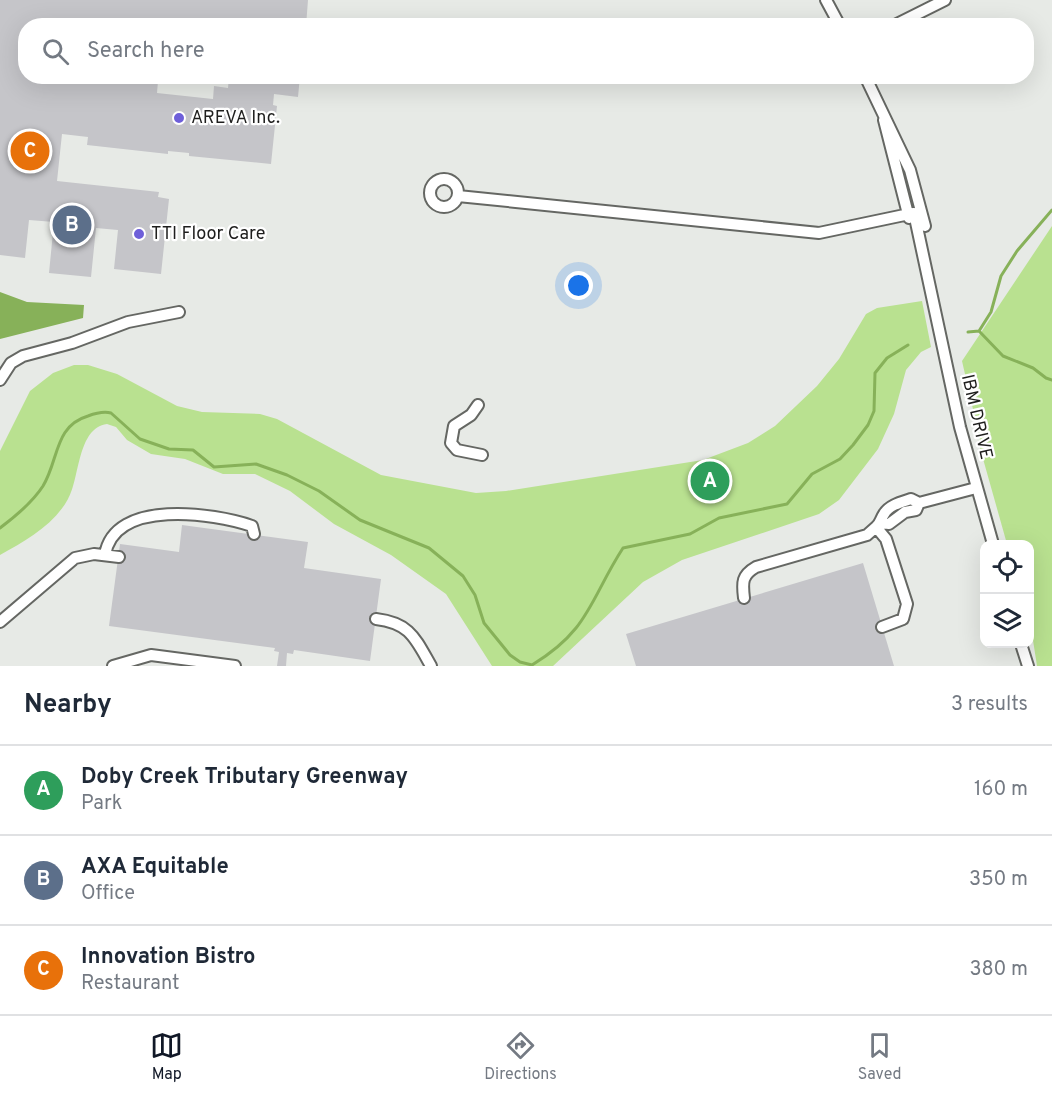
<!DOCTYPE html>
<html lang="en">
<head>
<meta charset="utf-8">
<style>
  :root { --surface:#fff; --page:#f2f2f3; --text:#1f2937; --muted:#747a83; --line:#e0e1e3; --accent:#111827 }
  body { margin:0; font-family:Overpass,sans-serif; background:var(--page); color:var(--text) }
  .controls { position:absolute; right:18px; bottom:18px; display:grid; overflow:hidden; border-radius:12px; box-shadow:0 6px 24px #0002 }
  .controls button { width:54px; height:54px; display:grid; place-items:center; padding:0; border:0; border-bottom:2px solid var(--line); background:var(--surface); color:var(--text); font:30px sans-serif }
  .you { position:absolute; left:579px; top:286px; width:21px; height:21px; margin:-15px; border:4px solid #fff; border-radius:50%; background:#1a73e8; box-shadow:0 0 0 9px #1a73e833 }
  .badge { display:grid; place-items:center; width:39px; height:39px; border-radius:50%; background:var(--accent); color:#fff; font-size:20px; font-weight:700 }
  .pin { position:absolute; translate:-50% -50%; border:3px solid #fff; box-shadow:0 2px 6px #0006 }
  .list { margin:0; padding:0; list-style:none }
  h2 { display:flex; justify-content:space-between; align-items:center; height:78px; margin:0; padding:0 24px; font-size:26px }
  h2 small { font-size:20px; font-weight:400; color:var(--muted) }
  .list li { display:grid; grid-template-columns:39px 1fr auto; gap:18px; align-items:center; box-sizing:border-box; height:90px; padding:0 24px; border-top:2px solid var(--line) }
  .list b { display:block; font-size:22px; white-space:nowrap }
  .list p { margin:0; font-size:20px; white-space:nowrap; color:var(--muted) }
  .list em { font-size:20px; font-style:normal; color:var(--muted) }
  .icon { flex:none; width:33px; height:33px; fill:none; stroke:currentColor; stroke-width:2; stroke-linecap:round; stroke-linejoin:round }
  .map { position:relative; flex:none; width:1052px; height:666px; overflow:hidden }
  .search { position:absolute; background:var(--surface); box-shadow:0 6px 24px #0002; left:18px; right:18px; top:18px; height:66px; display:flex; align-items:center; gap:15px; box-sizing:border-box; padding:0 21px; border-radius:24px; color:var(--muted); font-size:22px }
  .sheet { height:348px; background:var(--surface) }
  nav { display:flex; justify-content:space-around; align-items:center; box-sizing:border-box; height:84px; border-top:2px solid var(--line); background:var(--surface); font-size:16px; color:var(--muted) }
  nav a { display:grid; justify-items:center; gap:3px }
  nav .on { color:var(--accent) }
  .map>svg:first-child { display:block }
  .green { fill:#b9e190 }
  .water { fill:#87b159 }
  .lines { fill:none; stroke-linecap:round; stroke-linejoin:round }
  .stream { stroke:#87b159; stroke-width:3 }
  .building { fill:#c5c5c9 }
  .minor-casing { stroke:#656763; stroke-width:14 }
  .minor { stroke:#fff; stroke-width:10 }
  .poi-dot { fill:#6e5fd9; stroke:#fff; stroke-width:2 }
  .labels { text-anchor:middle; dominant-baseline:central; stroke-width:4.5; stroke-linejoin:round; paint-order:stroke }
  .poi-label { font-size:18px; fill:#1e1e1d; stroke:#fff; text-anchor:start }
  .street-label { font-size:18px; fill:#1e1e1d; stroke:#fff }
</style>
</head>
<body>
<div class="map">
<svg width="1052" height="666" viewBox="0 0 1052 666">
  <rect width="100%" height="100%" fill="#e7eae6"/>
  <!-- green -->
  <path class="green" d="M1052 226V666H1037L1030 621V544H1007L978 441 980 440 962 361Z
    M922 301 931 347 921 352 906 370 894 414 878 449 839 500 819 514 682 560 643 582 553 666H492L446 594 391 555 334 524 290 491 255 474H223L185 459 151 454 127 440 116 427 107 424C77 428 80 479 68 499 54 525 25 541 0 555V451L30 391 53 373 74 365H88L117 374 177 406 202 412 260 414 277 419 381 475 476 493 506 491 703 460 748 443 775 426 817 386 839 359 866 314 877 308Z"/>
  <!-- water -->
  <path class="water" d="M0 292 27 302 84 305 83 318 0 339Z"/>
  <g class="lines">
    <!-- stream -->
    <path class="stream" d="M979 331 1003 356 1033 368 1046 378 1052 380
      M968 332 979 331 991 312 1001 276 1017 251 1052 210
      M0 528C16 516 32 503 43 486 59 460 54 426 88 416 96 413 103 411 111 413L140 439 169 449 193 450 214 467 256 464 287 475 319 491 360 520 429 548 463 576 475 595 484 623 510 655 520 662 532 665C590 630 590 599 623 548L690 534 719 518 787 504 812 474 840 459 853 445 868 425 874 411 875 373 887 358 908 345"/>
  </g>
  <!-- building -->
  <path class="building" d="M0 0H308L306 26H26V76H147V80L158 81 157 93 213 99 214 86 228 88 229 76H300L298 97 274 94 273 105 277 106 271 164 189 156V153L168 151V154L87 145 88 137 62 134 57 181 159 192 158 197 169 199 161 274 114 269 118 230 96 228 91 277 49 273 54 222 29 220 25 258 0 255Z
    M182 525 308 542 304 568 381 579 370 661 294 650 293 654 287 653 286 666H277L279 652 274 651 275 648 109 626 120 544 179 552Z
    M863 563 894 666H636L626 634Z"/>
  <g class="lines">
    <defs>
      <path id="minor" d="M826 0 840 26
        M345 26H353
        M893 26 945 0
        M865 76 910 170 925 226
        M884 120 909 218
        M430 193a14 14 0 1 1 28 0a14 14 0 1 1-28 0Z
        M458 196 819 233 914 213 960 427 993 544
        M0 380 11 363 23 356 72 343 128 322 179 312
        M478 405 471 415 454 426 451 443 457 450 482 455
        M881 523 889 524 905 512 916 510 919 503
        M105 555C114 498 214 513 252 526L254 534
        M744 598C742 582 742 575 756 567L867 535 876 527
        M376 619C410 623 415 638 431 666
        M0 622 75 558 94 554 119 557
        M882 627 903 619 907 604 886 539 876 527C881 523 880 520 884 514 889 505 902 502 911 499L919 503 976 488
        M1021 644 1028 666
        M113 666 151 655 235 666"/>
    </defs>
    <!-- minor casing -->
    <use href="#minor" class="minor-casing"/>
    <!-- minor -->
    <use href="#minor" class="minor"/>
  </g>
  <!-- markers -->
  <g class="poi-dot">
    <circle cx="179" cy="118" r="6"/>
    <circle cx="139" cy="234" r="6"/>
  </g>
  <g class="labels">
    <!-- poi labels -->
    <g class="poi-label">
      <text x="191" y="118">AREVA Inc.</text>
      <text x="151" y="234">TTI Floor Care</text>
    </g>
    <!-- street labels -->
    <g class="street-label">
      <text transform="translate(976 417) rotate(77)">IBM DRIVE</text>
    </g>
  </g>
</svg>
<div class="controls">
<button><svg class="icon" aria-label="locate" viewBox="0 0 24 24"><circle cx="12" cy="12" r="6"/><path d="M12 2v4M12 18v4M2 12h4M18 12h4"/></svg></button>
<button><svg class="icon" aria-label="layers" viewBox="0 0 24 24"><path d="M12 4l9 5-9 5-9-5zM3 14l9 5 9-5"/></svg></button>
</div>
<div class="you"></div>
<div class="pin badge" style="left:710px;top:481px;background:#2e9e5b">A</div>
<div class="pin badge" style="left:72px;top:225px;background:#5c6f8a">B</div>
<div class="pin badge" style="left:30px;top:151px;background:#e8710a">C</div>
<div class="search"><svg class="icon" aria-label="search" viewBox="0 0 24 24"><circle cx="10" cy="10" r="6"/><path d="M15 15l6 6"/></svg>Search here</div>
</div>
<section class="sheet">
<h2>Nearby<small>3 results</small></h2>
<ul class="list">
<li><span class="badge" style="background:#2e9e5b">A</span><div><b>Doby Creek Tributary Greenway</b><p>Park</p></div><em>160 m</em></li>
<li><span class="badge" style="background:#5c6f8a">B</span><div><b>AXA Equitable</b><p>Office</p></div><em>350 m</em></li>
<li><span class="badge" style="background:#e8710a">C</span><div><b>Innovation Bistro</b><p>Restaurant</p></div><em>380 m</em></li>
</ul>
</section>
<nav>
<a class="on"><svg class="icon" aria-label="map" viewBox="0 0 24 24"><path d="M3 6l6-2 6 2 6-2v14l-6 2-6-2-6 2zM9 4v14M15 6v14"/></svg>Map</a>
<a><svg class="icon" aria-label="directions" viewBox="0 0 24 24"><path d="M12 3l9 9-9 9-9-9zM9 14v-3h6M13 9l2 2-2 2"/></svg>Directions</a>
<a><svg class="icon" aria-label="saved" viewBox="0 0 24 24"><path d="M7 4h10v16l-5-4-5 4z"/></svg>Saved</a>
</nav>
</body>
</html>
